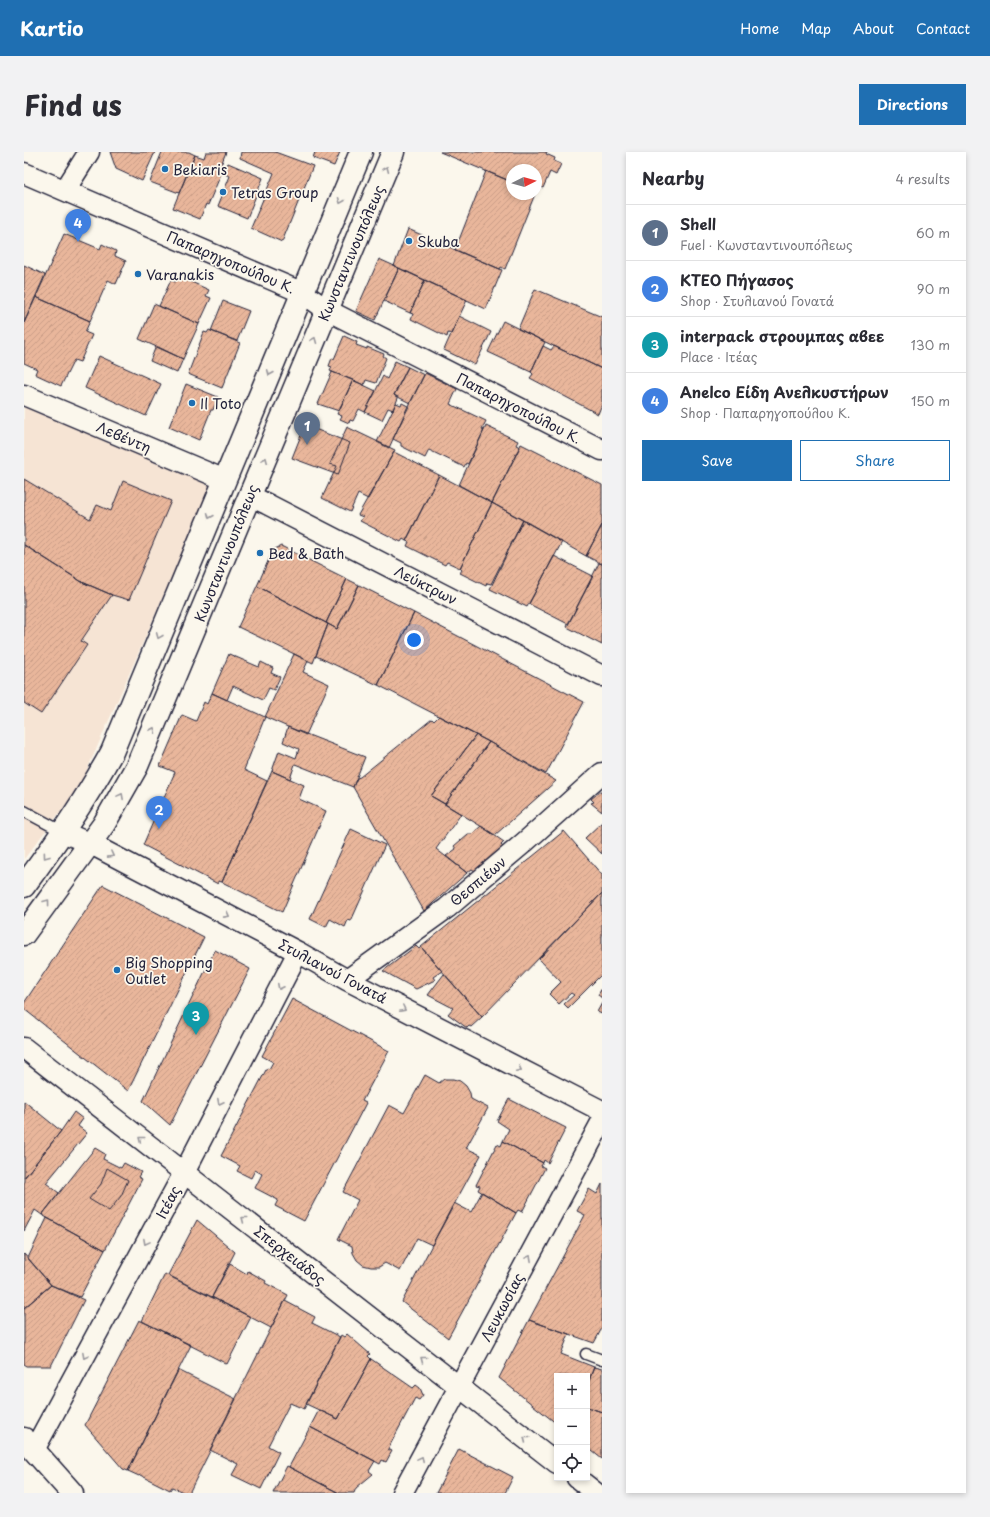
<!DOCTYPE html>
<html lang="en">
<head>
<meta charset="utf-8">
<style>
  :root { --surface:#fff; --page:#f2f2f3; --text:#2b2b33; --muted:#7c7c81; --line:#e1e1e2; --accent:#1f6fb2 }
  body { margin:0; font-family:"Playpen Sans",sans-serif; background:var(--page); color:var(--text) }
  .controls { position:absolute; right:12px; bottom:12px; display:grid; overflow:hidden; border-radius:0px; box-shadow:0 2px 6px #0003 }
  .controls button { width:36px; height:36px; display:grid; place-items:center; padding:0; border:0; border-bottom:1px solid var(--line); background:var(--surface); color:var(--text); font:20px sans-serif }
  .compass { position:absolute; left:482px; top:12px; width:36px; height:36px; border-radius:50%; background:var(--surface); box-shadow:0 2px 6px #0003; rotate:85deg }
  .you { position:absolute; left:390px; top:488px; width:14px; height:14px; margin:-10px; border:3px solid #fff; border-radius:50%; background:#1a73e8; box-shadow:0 0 0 6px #1a73e833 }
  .badge { display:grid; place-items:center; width:26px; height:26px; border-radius:50%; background:var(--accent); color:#fff; font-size:13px; font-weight:700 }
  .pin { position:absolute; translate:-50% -33px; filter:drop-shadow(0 1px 2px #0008) }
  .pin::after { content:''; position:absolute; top:21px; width:14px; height:12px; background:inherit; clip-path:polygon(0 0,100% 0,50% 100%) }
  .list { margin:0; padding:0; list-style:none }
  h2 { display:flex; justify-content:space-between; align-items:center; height:52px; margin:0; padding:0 16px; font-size:17px }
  h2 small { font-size:13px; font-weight:400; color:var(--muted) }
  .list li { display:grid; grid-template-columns:26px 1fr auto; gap:12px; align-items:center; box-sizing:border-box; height:56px; padding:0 16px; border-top:1px solid var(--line) }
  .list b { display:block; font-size:15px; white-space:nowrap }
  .list p { margin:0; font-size:13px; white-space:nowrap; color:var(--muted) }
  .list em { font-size:13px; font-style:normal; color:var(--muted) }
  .actions { display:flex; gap:8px; padding:12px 16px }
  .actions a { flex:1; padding:9px 0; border:1px solid var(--accent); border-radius:0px; text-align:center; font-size:14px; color:var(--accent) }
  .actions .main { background:var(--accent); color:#fff }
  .icon { flex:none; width:22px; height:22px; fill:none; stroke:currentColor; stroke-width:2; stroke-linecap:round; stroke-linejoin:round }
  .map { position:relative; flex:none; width:578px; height:1341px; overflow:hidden; border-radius:0px }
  header { display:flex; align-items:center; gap:24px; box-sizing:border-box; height:56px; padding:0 20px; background:var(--accent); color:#fff }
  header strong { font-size:19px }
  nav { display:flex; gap:22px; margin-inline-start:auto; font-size:14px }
  .intro { display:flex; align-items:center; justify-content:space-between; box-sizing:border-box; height:96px; padding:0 24px }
  h1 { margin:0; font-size:28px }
  .button { padding:10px 18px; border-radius:0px; background:var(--accent); color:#fff; font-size:14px; font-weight:700 }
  main { display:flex; gap:24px; padding:0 24px }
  aside { flex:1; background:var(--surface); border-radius:0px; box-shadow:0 2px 6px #0003 }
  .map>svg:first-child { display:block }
  .built { fill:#f6e4d4 }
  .building { fill:url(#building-hatch); stroke:#22223b }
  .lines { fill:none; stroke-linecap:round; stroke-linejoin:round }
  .service-casing { stroke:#22223b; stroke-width:13 }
  .minor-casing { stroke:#22223b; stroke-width:23 }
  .secondary-casing { stroke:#22223b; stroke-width:25 }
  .service { stroke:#fbf7ec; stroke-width:10 }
  .minor { stroke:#fbf7ec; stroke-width:20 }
  .secondary { stroke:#fbf7ec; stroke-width:22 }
  .oneway { stroke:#99979c }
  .poi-dot { fill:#1f6fb2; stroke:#fbf7ec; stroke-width:1.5 }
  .labels { text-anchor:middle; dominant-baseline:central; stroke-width:3.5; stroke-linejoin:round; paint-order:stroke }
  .poi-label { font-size:14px; fill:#22223b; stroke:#fbf7ec; text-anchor:start }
  .street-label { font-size:14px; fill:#22223b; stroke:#fbf7ec }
</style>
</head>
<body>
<header>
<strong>Kartio</strong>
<nav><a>Home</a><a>Map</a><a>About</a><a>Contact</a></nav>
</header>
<div class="intro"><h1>Find us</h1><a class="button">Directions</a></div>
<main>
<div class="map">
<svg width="578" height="1341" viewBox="0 0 578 1341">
  <defs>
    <pattern id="building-hatch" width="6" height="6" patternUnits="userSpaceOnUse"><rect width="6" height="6" fill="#e9b69b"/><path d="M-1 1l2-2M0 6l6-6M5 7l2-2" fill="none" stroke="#c89c86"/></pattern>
  </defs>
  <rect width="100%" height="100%" fill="#fbf7ec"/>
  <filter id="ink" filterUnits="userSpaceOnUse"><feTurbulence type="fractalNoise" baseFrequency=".025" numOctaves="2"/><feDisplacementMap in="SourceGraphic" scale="8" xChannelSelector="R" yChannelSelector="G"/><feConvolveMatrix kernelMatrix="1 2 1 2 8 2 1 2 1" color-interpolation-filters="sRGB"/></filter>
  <g filter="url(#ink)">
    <!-- built -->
    <path class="built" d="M0 255 189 331 56 634 0 707Z"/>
    <!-- building -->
    <path class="building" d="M86 0H131L118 29 92 17Z
      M138 0H165L171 3 155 41 126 30Z
      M182 0H202L197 13 200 15 184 53 182 52 176 67 149 56 171 3 180 6Z
      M217 0H251L289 14 258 90 227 76 250 21 216 6Z
      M291 0H316L310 14 289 6Z
      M416 0H523L522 2 531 6 530 9 537 12 532 23 526 20 519 36 512 32V18H488V30Z
      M204 11 239 26 223 66 194 54 206 24 200 22Z
      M462 19 488 30V42H511L481 117 477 115 476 117 431 98Z
      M384 77 478 118 462 157 370 114Z
      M40 82 76 97 78 92 92 99 91 104 102 109 92 132 84 128 66 169 12 145Z
      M355 107 375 116 351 168 332 159Z
      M0 113 21 123 0 171Z
      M375 116 401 128 386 161 360 149Z
      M154 124 185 138 182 144 187 146 175 172 135 154 147 128 151 130Z
      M401 128 443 148 427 182 424 181 423 185 387 167 389 162 386 161Z
      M511 137 578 165V217L494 177Z
      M12 145 66 169 61 180 68 183 56 210 50 208 37 234 11 222 13 217 0 211V171Z
      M199 149 225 159 213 189 187 179Z
      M130 152 175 172 159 207 115 187Z
      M435 164 467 180 451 213 420 198Z
      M479 169 521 190 507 220 464 200Z
      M185 178 216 191 198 236 164 222 180 180 183 181Z
      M320 184 333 190 332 193 343 197V195L360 202 359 204 362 206 352 231 342 228 340 233 306 219 308 215 305 214 308 206 310 207Z
      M132 194 159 207 153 221 126 209Z
      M519 194 527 198 530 194 578 217V252L574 262 506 226 509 222 507 220Z
      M75 204 137 232 122 264 61 236Z
      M371 209 384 215 370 243 374 246 372 251 369 258 364 256 358 268 341 260 359 224 363 227Z
      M384 215 400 223 386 251 370 243Z
      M308 220 329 228 315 259 294 252Z
      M401 221 433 237 426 252 462 269 458 277 460 278 444 312 442 311 440 315 405 298 401 306 377 294V291L369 287Z
      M329 228 352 239 341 260 335 257 329 269 326 268 325 271 316 267 318 264 313 262Z
      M162 232 194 245 189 258H187L175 288 145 275Z
      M372 251 377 253 378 251 384 254 365 296 353 290Z
      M281 273 326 291 314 323 268 306Z
      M462 274 494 289 492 293 496 295 468 351 435 333Z
      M323 275 371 298 344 347 334 342 326 360 298 346 313 314 306 312Z
      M497 292 578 333V373L562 404 468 351Z
      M370 300 415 323 382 389 379 387 377 390 336 369 339 365 334 363Z
      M415 323 468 351 436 416 423 410 421 413 383 394 385 390 382 389Z
      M0 327 66 367 73 353 87 359 99 329 147 349 105 448 88 443 58 430 0 393Z
      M468 351 499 368 467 432 463 431 462 434 436 421 438 418 436 416Z
      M499 368 538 390 503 455 466 437Z
      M578 373V412L562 404Z
      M0 393 58 430 88 443 57 489 63 493 17 562 0 551Z
      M257 394 323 427 302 471 233 434 249 398Z
      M530 404 569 424 544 472 505 452Z
      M575 411 578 412V493L543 475Z
      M323 427 335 433 313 477 302 471Z
      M335 433 390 461 354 533 292 504 304 472 313 477Z
      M233 434 304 472 289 511 214 475Z
      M390 461 560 550 522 622 465 590 354 533Z
      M205 502 235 515 237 510 249 516 247 521 256 525 250 538 245 536 239 548 209 534 203 548 188 541Z
      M270 502 284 509 279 520 305 532 282 583 241 565Z
      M188 541 241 565 220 618 243 629 198 730 194 729V732L119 693 151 620 136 614 158 563 172 569 180 550 183 552Z
      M415 564 452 583 407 644 437 662 412 697 443 721 400 759 329 635 333 626 336 625 408 567 410 569Z
      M264 575 341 605 329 635 271 612 266 627 248 619 255 599 272 606 275 597 259 590Z
      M452 583 465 590 421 652 407 644Z
      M465 590 532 629 471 683 421 652Z
      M248 619 280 633 275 647 302 659 258 760 198 730Z
      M578 638V660L567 651 570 650 567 647Z
      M578 670V702L561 686Z
      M457 674 480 690 477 693 480 696 451 719 448 717 443 721 422 704 432 697 430 694 444 682H448Z
      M327 677 361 693 327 769 324 768 321 775 306 767 302 775 286 767Z
      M540 679 578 723V741L458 865 397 795Z
      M79 733 180 785 104 939 0 857V851Z
      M578 741V822L544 856 540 852 550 843 547 841 535 852 525 842 537 830 515 807Z
      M392 794 395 797 397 795 418 819 409 825 411 828 392 837 359 819Z
      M191 798 226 817 146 973 119 949Z
      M420 822 458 865 447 875 445 874 443 876 424 862 429 856 404 843Z
      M578 836V846L574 843Z
      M268 847 365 899 338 949 342 951 280 1069 251 1054 254 1048 231 1036 238 1022 231 1018 227 1026 213 1019 216 1014 197 1004 243 916 245 917 249 910 238 904Z
      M578 851V862L573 860Z
      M401 923 415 931 420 927H429L436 929 442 934 446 941 447 947 464 956 442 996 457 1003 408 1093 393 1086 376 1119 361 1111 355 1115H347L339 1113 333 1108 329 1101 328 1094 314 1087 334 1048 319 1040 365 953 380 961Z
      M485 947 542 976 524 1011 520 1008 519 1011 479 989 485 977 473 969Z
      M0 949 37 979 0 1026Z
      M50 960 59 967 54 974 63 981 22 1031 35 1041 18 1063 11 1058 0 1079V1026L37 979Z
      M479 989 519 1011 517 1014 521 1016 498 1060 494 1058 492 1061 454 1038 456 1034 452 1033 473 992 477 994Z
      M71 996 81 1002 79 1007 97 1016 100 1011 117 1020 114 1025 118 1027 81 1098 18 1063Z
      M83 1016 104 1028 97 1044 85 1059 65 1047 77 1032Z
      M578 1032V1176L570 1191 505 1168 561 1063 553 1059 565 1037 573 1042Z
      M458 1040 492 1061 424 1186 378 1150 430 1051 447 1060Z
      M23 1066 81 1098 56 1145 27 1133 4 1106Z
      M173 1068 211 1100 188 1145 144 1123Z
      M0 1102 27 1133 0 1156Z
      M206 1112 223 1122 224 1119 242 1129 241 1131 264 1143 247 1176 188 1145Z
      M141 1122 227 1165 203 1212 118 1169Z
      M27 1133 60 1148 27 1214H3L0 1212V1156Z
      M261 1149 291 1165 288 1171 316 1185 280 1257 266 1251 244 1294 255 1300 237 1337 208 1323 214 1312 186 1298 247 1176Z
      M115 1168 167 1193 104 1319 99 1317 61 1273Z
      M505 1168 545 1182 537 1202 570 1215 563 1234V1224H533V1272L475 1226Z
      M323 1182 346 1202 344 1204 347 1207 314 1267 282 1252 317 1183 320 1185Z
      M347 1207 389 1236 392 1233 396 1236 399 1243 395 1248 391 1246 364 1297 368 1299 362 1310 358 1308 356 1312 286 1275 295 1258 314 1267Z
      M570 1215 578 1217V1260L563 1255V1234Z
      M154 1218 212 1247 165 1341H161L148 1335 146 1338 116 1323 115 1324 104 1319Z
      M563 1255 578 1260V1307L563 1295Z
      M286 1275 351 1309 345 1319 349 1322 332 1336 330 1341H315L265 1315Z
      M435 1297 489 1325 481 1341H412Z
      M263 1314 265 1315 315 1341H249Z"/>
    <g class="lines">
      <defs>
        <path id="service" d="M0 659 39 680
          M562 1202 578 1208"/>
        <path id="minor" d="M0 21 279 141 303 158 578 298
          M41 38 65 0
          M0 243 201 328
          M226 344 243 352 578 524
          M39 680 67 692 274 800 323 828 578 959
          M323 828 423 756 502 689 578 621
          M0 896 533 1311
          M10 1298 160 1021 274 800
          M553 1326 572 1341
          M378 1341 578 969"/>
        <path id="secondary" d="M0 734C32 691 62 647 88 600L337 0
          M0 782 80 672 113 614 369 0
          M0 1287 48 1341"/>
      </defs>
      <!-- service casing -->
      <use href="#service" class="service-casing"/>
      <!-- minor casing -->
      <use href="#minor" class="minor-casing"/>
      <!-- secondary casing -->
      <use href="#secondary" class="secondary-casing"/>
      <!-- service -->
      <use href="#service" class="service"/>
      <!-- minor -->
      <use href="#minor" class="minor"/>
      <!-- secondary -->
      <use href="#secondary" class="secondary"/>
    </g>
    <!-- one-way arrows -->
    <defs><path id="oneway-chevron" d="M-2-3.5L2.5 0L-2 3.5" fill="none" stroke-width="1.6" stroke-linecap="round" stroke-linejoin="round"/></defs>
    <g class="oneway">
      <use href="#oneway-chevron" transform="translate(362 17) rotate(-67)"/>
      <use href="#oneway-chevron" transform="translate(317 49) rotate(112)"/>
      <use href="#oneway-chevron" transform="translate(290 188) rotate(-68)"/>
      <use href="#oneway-chevron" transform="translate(246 221) rotate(113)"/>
      <use href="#oneway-chevron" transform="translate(241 308) rotate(-67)"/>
      <use href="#oneway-chevron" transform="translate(186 364) rotate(113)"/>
      <use href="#oneway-chevron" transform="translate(135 484) rotate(112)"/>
      <use href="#oneway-chevron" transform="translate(129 578) rotate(-67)"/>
      <use href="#oneway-chevron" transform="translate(97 644) rotate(-62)"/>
      <use href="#oneway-chevron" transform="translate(87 703) rotate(28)"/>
      <use href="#oneway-chevron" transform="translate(22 704) rotate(126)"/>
      <use href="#oneway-chevron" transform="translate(23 750) rotate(-53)"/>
      <use href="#oneway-chevron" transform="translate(203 763) rotate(28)"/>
      <use href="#oneway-chevron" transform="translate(256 835) rotate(117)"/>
      <use href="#oneway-chevron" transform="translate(379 857) rotate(27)"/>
      <use href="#oneway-chevron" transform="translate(495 917) rotate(27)"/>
      <use href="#oneway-chevron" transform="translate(196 950) rotate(117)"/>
      <use href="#oneway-chevron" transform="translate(117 987) rotate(-142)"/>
      <use href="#oneway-chevron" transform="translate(220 1067) rotate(-142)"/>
      <use href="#oneway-chevron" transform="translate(122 1090) rotate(118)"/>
      <use href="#oneway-chevron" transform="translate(505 1106) rotate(-62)"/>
      <use href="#oneway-chevron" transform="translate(61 1204) rotate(118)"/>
      <use href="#oneway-chevron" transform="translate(399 1207) rotate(-142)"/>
      <use href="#oneway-chevron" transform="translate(502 1287) rotate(-142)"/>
      <use href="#oneway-chevron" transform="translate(397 1307) rotate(-62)"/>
    </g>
  </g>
  <!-- markers -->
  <g class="poi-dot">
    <circle cx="141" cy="17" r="4"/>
    <circle cx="199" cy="40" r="4"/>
    <circle cx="385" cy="89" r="4"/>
    <circle cx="114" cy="122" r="4"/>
    <circle cx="168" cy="251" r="4"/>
    <circle cx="236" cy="401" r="4"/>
    <circle cx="93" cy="818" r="4"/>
  </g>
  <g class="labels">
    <!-- poi labels -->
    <g class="poi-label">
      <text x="149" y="17">Bekiaris</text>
      <text x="207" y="40">Tetras Group</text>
      <text x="393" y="89">Skuba</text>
      <text x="122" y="122">Varanakis</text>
      <text x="176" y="251">Il Toto</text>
      <text x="244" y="401">Bed &amp; Bath</text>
      <text x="101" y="810">Big Shopping<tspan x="101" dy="16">Outlet</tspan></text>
    </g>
    <!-- street labels -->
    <g class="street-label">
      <text transform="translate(327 101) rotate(-67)">Κωνσταντινουπόλεως</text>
      <text transform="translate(207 110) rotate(23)">Παπαρηγοπούλου Κ.</text>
      <text transform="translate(495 256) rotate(27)">Παπαρηγοπούλου Κ.</text>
      <text transform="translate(100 285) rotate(23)">Λεβέντη</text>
      <text transform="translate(202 401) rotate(-68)">Κωνσταντινουπόλεως</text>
      <text transform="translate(402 433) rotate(27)">Λεύκτρων</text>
      <text transform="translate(454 729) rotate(-40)">Θεσπιέων</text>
      <text transform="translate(309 819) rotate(28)">Στυλιανού Γονατά</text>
      <text transform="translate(144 1050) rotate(-62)">Ιτέας</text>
      <text transform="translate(266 1103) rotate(38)">Σπερχειάδος</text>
      <text transform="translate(478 1155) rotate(-62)">Λευκωσίας</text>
    </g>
  </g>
</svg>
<div class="controls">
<button>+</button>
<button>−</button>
<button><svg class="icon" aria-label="locate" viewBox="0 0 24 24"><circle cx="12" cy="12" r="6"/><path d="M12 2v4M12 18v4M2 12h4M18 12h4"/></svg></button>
</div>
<svg class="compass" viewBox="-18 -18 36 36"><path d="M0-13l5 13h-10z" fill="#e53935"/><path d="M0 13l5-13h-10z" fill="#7c7c81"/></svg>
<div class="you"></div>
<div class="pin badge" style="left:283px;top:293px;background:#5c6f8a">1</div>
<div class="pin badge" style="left:135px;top:677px;background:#3f7fe0">2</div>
<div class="pin badge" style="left:172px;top:883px;background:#0f9aa8">3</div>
<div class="pin badge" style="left:54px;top:90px;background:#3f7fe0">4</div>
</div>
<aside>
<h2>Nearby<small>4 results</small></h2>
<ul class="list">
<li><span class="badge" style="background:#5c6f8a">1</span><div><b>Shell</b><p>Fuel · Κωνσταντινουπόλεως</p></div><em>60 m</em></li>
<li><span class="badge" style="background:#3f7fe0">2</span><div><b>ΚΤΕΟ Πήγασος</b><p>Shop · Στυλιανού Γονατά</p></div><em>90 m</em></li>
<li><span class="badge" style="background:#0f9aa8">3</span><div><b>interpack στρουμπας αβεε</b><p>Place · Ιτέας</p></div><em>130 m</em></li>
<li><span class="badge" style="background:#3f7fe0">4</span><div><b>Anelco Είδη Ανελκυστήρων</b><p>Shop · Παπαρηγοπούλου Κ.</p></div><em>150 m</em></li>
</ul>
<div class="actions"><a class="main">Save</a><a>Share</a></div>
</aside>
</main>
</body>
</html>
